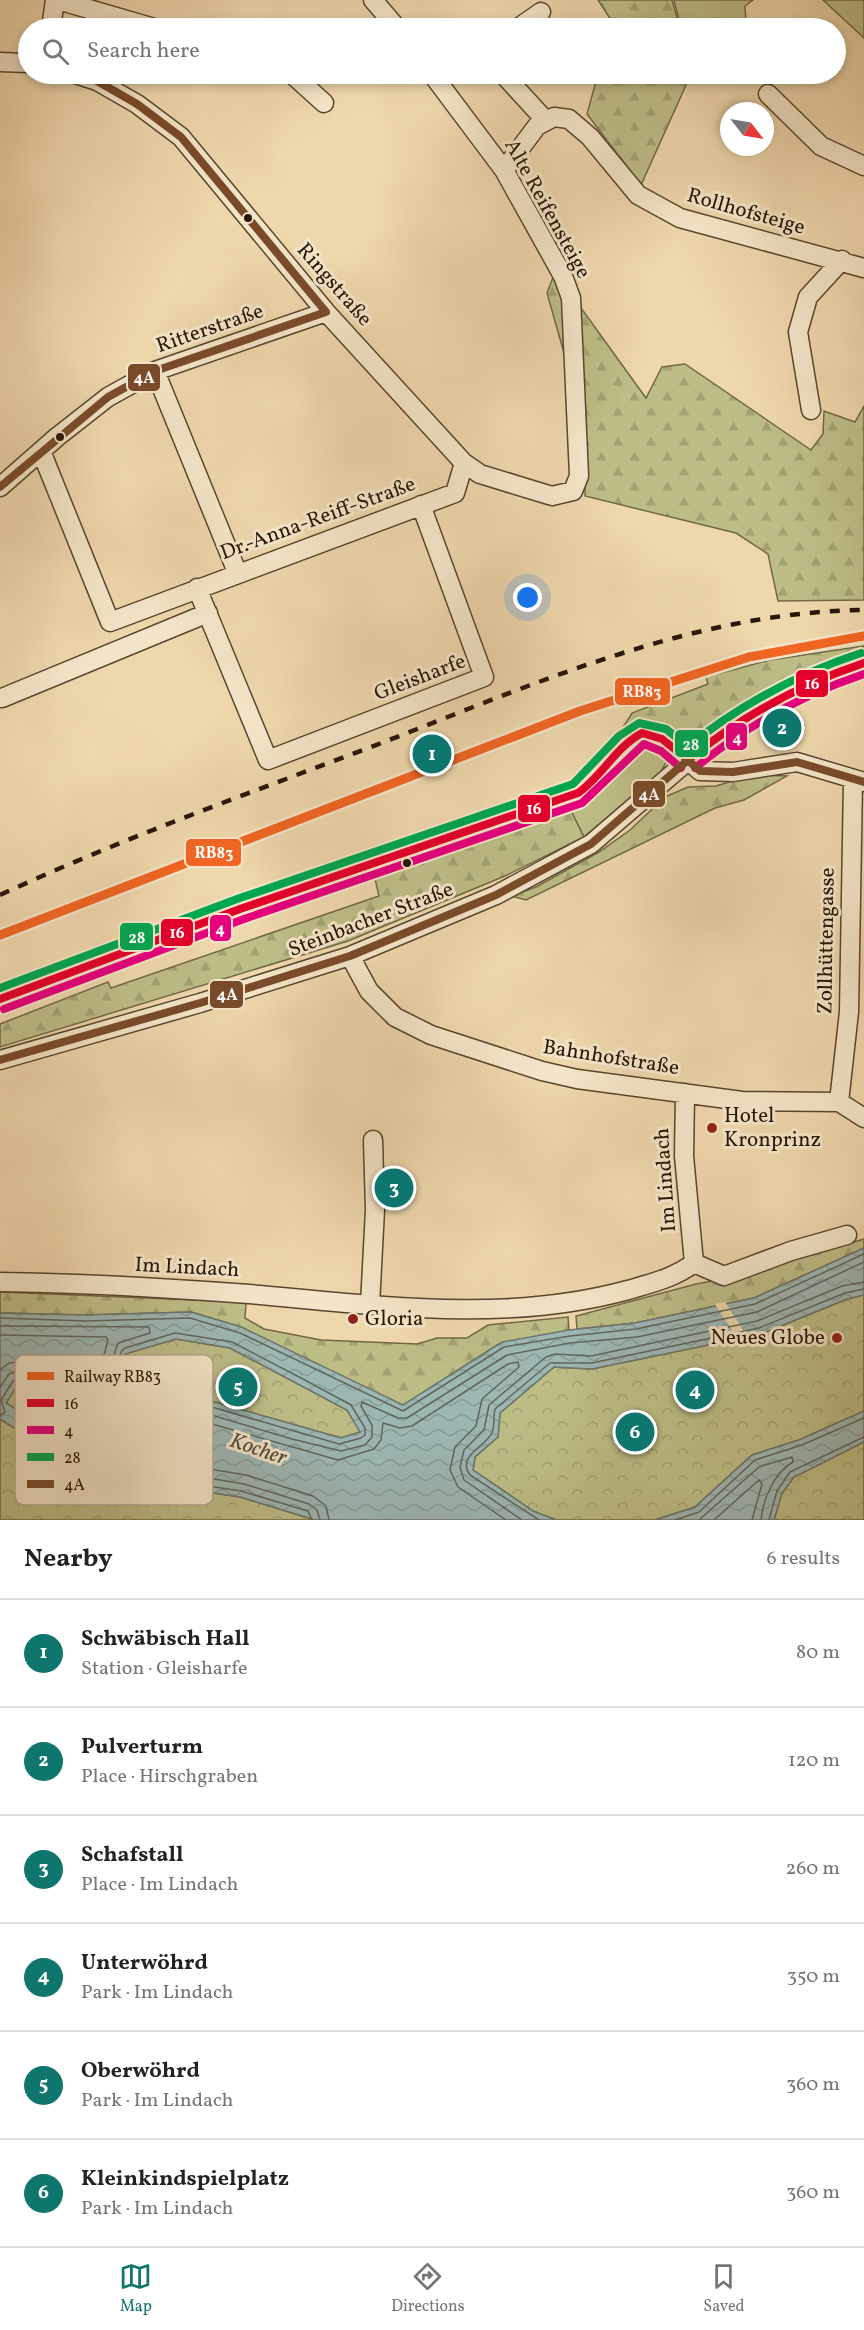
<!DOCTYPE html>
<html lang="en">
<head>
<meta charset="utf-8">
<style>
  :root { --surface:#fff; --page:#f6f6f6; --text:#222; --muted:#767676; --line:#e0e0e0; --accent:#0f766e }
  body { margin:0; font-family:Vollkorn,serif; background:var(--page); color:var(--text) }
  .compass { position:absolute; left:720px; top:102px; width:54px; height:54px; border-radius:50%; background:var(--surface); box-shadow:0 3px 9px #0003; rotate:121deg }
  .you { position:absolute; left:528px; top:598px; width:21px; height:21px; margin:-15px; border:4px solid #fff; border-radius:50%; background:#1a73e8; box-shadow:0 0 0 9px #1a73e833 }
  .badge { display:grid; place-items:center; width:39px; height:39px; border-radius:50%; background:var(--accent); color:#fff; font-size:20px; font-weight:700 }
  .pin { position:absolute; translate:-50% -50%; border:3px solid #fff; box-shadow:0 2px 6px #0006 }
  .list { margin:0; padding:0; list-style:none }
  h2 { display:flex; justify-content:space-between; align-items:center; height:78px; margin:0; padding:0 24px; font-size:26px }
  h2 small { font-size:20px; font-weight:400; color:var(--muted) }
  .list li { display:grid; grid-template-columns:39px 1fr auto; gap:18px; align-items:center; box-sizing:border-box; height:108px; padding:0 24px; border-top:2px solid var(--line) }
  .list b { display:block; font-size:22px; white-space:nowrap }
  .list p { margin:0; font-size:20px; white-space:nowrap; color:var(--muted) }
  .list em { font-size:20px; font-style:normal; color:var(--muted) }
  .icon { flex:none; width:33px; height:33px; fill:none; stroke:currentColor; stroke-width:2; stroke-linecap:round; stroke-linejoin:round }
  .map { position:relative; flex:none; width:864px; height:1520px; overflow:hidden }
  .search { position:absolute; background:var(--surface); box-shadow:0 3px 9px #0003; left:18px; right:18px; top:18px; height:66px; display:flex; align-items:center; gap:15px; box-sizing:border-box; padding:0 21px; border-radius:33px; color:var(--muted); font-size:22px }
  .sheet { height:726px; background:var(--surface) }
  nav { display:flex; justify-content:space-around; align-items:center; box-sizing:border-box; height:84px; border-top:2px solid var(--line); background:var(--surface); font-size:16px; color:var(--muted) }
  nav a { display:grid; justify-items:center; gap:3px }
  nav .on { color:var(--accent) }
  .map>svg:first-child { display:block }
  .green { fill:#bdbd86; stroke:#726946; stroke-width:1.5 }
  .forest { fill:url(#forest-firs); stroke:#726946; stroke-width:1.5 }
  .park { fill:url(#park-crowns); stroke:#726946; stroke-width:1.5 }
  .water { fill:url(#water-waves); stroke:#6e766d; stroke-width:1.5; fill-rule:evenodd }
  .pier { fill:#eed7ab }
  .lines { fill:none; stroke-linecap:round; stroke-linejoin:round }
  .shore { stroke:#62665c; stroke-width:1.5 }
  .minor-casing { stroke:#59462e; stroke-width:21 }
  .minor { stroke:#f4e5c8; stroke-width:18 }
  .rail { stroke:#271505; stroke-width:4.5; stroke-dasharray:10 10; stroke-linecap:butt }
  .bus-1-casing { stroke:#f4e5c8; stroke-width:12 }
  .bus-2-casing { stroke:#f4e5c8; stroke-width:12 }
  .bus-3-casing { stroke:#f4e5c8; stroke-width:12 }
  .bus-4-casing { stroke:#f4e5c8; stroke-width:12 }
  .bus-1 { stroke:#e4002b; stroke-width:8 }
  .bus-2 { stroke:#e5007d; stroke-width:8 }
  .bus-3 { stroke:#00a651; stroke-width:8 }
  .bus-4 { stroke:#7a4b2a; stroke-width:8 }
  .rail-1-casing { stroke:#f4e5c8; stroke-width:14 }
  .rail-1 { stroke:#f26522; stroke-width:9 }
  .bus-dot { fill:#271505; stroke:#f4e5c8; stroke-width:2 }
  .poi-dot { fill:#8f2418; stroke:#f4e5c8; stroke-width:2 }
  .labels { text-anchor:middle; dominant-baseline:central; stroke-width:6; stroke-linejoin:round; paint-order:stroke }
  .street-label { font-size:21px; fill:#271505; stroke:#f4e5c8 }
  .poi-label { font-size:21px; fill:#271505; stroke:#f4e5c8; text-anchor:start }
  .water-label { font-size:22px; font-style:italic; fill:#504e42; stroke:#f4e5c8 }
  .key { fill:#f4e5c8; stroke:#b6a78e; stroke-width:1.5 }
  .key-label { font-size:16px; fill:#271505 }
  .line-badge { stroke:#f4e5c8; stroke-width:2 }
  .badge-label { font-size:16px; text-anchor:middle; font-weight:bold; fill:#fff }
</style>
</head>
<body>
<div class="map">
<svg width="864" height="1520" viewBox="0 0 864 1520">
  <defs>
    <pattern id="forest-firs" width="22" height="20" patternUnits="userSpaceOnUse" patternTransform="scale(1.5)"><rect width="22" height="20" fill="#bdbd86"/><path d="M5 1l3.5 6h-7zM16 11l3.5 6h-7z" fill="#a2a272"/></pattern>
    <pattern id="park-crowns" width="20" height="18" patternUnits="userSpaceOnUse" patternTransform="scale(1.5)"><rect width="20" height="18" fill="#bdbd86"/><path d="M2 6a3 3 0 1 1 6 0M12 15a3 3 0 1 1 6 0" fill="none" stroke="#a2a272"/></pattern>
    <pattern id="water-waves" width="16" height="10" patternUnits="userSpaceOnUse" patternTransform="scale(1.5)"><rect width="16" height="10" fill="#9db7b3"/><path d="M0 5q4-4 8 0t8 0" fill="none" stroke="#879c98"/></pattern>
  </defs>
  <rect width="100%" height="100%" fill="#eed7ab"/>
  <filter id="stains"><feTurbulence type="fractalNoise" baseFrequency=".00333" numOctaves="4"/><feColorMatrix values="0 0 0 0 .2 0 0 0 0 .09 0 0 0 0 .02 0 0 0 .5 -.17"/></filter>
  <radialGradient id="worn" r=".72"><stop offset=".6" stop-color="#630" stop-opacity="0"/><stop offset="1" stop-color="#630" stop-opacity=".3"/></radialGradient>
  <!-- green -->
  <path class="green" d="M674 0H753L745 6 746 23 737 28H681Z
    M823 0H864V38Z
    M635 749 660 751 666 762 660 774 584 837 571 811 593 796 621 761Z"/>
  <!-- forest -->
  <path class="forest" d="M598 0H672L680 28H612L613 23Z
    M598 74H691L641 185 587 114Z
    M555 272 646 398 662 367 685 364 811 450 823 434 824 411 855 422 864 406V600L778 601 768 554 736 533 585 496 586 413 581 375 566 360 547 293Z
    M864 646V658C808 672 743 693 701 735 681 739 677 732 660 728 646 725 636 726 622 729L632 713 708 684 706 677 770 660Z
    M752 775 787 776 744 800 715 808 526 900 511 896 536 887 599 852 630 830 665 797 688 787 716 786Z
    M571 811 584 837 505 876 348 941 0 1047V1024L108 982 111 988 379 896 375 879Z
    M864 1239V1248L754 1298 635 1323 577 1329 576 1316 696 1284 735 1277Z
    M0 1292 246 1302 245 1318 264 1329 321 1340 417 1344 437 1338H467L488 1325 568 1317 569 1330 497 1345 403 1406 241 1327 191 1312 86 1315 0 1313Z"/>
  <!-- park -->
  <path class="park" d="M864 1295V1411L799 1440 752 1455 695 1507 655 1520H556L533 1511 473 1470 475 1457 498 1437 500 1413 554 1367 592 1369 761 1334 847 1299Z
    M176 1339 230 1348 347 1410 361 1432 341 1438 176 1391 125 1354Z
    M18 1384 91 1407 172 1451 174 1461 141 1464 78 1448 6 1403Z
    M0 1419 88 1474 240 1497 315 1520H0Z
    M864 1442V1520H774L782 1493 794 1477Z"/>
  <!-- water -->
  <path class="water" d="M864 1248V1295L847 1299 761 1334 592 1369 554 1367 500 1413 498 1437 475 1457 473 1470 533 1511 556 1520H315L240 1497 88 1474 0 1419V1313L86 1315 191 1312 241 1327 403 1405 502 1342 569 1330 635 1323 754 1298ZM176 1339 230 1348 347 1410 360 1432 341 1438 176 1391 125 1354ZM18 1384 91 1407 172 1451 174 1461 141 1464 78 1448 6 1403Z
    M864 1411V1442L794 1477 782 1493 774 1520H655L695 1507 752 1455 799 1440Z"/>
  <!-- pier -->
  <path class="pier" d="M725 1302 749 1339 739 1341 715 1304Z"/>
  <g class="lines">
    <!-- shore -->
    <path class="shore" d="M0 1318 86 1321 190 1318 240 1333 403 1411 504 1347 570 1336 636 1329 755 1304 864 1254
      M0 1326 149 1327 150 1333 118 1343 113 1358 119 1366 171 1403 292 1439 341 1451 365 1445 372 1437V1425L361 1406 362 1402 398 1418H407L507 1355 570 1343 637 1337 757 1312 864 1262
      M175 1333 232 1342 301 1378 351 1405 365 1428V1435L361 1438 339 1444 174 1396 121 1357V1352L125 1348Z
      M0 1335 106 1337 108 1340 104 1355 110 1370 170 1412 338 1460 374 1449 381 1440 383 1423 400 1428 412 1426 508 1364 518 1362 519 1367 482 1399 476 1426 455 1447 450 1470 458 1487 506 1520
      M0 1370 9 1363 23 1362 101 1387 187 1434 193 1444 197 1467 246 1475 313 1496 326 1506 329 1520
      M0 1387 9 1374 20 1370 97 1395 181 1441 187 1459 184 1474 244 1484 309 1504 317 1510 320 1520
      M0 1415 5 1412 1 1400 13 1381 18 1378 94 1402 175 1446 180 1460 174 1467 140 1470 76 1455V1459L90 1468 241 1491 308 1511 312 1520
      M522 1520 464 1480 460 1467 464 1450 484 1430 489 1405 546 1357 555 1354 591 1356 757 1321 842 1286 864 1282
      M539 1520 470 1475C456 1456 486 1446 492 1433 495 1426 493 1416 495 1409L550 1363H592L759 1328 845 1293 864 1289
      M675 1520 699 1512 755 1460 802 1445 864 1418
      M699 1520 759 1467 792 1457 793 1462C774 1473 763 1499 761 1520
      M714 1520 759 1480 762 1484 752 1520
      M769 1520 777 1491 790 1472 864 1437"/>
    <defs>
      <path id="minor" d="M58 0 154 28
        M373 0 397 28
        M51 28 55 0
        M518 28 541 12
        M0 62 28 63
        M75 74 97 81 137 104 181 137 326 312 464 463 480 474 552 496 573 491 579 476 571 298 563 276 504 170 432 74
        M292 74 324 103
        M503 74 546 121
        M768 94 821 146 864 166
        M504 170 537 126 554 117 569 119 590 137 638 195 680 218 864 268
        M155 371 237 572
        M811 410 798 332 808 297 842 260
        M41 451 110 622 455 493 464 463
        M0 487 57 437 108 397 155 371 326 312
        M197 588 268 760 484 677 421 505
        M2 698 208 613
        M350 956 369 991 395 1017 431 1035 542 1071 577 1079 742 1101 839 1102 864 1118
        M0 999 240 909 578 793C603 778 619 742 642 733 667 736 682 755 700 771L733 772 797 762 864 782
        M0 1060 200 1003 350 956 496 895 591 844 725 729 756 708 798 687 864 663
        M685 1093 684 1156 694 1263
        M839 1102 849 1012 853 781
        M694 1263 724 1276 791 1251 847 1235
        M0 1282C83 1283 167 1288 249 1294 375 1305 504 1324 628 1290 652 1283 674 1278 694 1263
        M370 1305 375 1210 373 1140"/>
    </defs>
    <!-- minor casing -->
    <use href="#minor" class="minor-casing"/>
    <!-- minor -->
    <use href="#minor" class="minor"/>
    <!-- rail -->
    <path class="rail" d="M0 895C121 839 247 794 371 747 530 686 691 612 864 610"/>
    <defs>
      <path id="bus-1" d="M688 760C742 716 798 685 864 663
        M0 999 240 909 578 793C602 776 616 747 642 733L662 739 688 760"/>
      <path id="bus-2" d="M695 768C746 726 801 695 864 674
        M4 1009 244 919 582 803 644 744 661 751 681 768"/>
      <path id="bus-3" d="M681 752C736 707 794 675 861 653
        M0 988 237 899 573 784 619 736 639 723 666 729 695 752"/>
      <path id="bus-4" d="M0 487 108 397 155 371 326 312 181 137 137 104 97 81 75 74
        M0 1060 200 1003 350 956 496 895 591 844 688 760 700 771 733 772 797 762 864 782"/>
    </defs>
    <!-- bus-1 casing -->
    <use href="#bus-1" class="bus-1-casing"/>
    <!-- bus-2 casing -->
    <use href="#bus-2" class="bus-2-casing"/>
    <!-- bus-3 casing -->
    <use href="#bus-3" class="bus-3-casing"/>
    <!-- bus-4 casing -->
    <use href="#bus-4" class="bus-4-casing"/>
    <!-- bus-1 -->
    <use href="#bus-1" class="bus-1"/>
    <!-- bus-2 -->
    <use href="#bus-2" class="bus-2"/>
    <!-- bus-3 -->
    <use href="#bus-3" class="bus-3"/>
    <!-- bus-4 -->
    <use href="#bus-4" class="bus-4"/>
    <defs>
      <path id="rail-1" d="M0 935 580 711 749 657 864 636"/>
    </defs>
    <!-- rail-1 casing -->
    <use href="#rail-1" class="rail-1-casing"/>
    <!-- rail-1 -->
    <use href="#rail-1" class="rail-1"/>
  </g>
  <!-- markers -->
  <g class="bus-dot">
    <circle cx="248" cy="218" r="5"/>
    <circle cx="60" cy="437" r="5"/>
    <circle cx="407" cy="863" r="5"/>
  </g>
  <g class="poi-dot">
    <circle cx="712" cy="1128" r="6"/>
    <circle cx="353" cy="1319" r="6"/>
    <circle cx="837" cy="1338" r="6"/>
  </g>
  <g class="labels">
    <!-- street labels -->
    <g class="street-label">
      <text transform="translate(547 209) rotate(61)">Alte Reifensteige</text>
      <text transform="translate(746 212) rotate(16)">Rollhofsteige</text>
      <text transform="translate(334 285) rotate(49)">Ringstraße</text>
      <text transform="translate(210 329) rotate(-19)">Ritterstraße</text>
      <text transform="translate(318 519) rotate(-20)">Dr.-Anna-Reiff-Straße</text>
      <text transform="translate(420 678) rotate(-21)">Gleisharfe</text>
      <text transform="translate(371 920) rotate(-21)">Steinbacher Straße</text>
      <text transform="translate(827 941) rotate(-89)">Zollhüttengasse</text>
      <text transform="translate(611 1058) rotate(9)">Bahnhofstraße</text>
      <text transform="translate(666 1180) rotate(-94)">Im Lindach</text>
      <text transform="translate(187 1268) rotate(3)">Im Lindach</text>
    </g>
    <!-- poi labels -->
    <g class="poi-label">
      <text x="724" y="1116">Hotel<tspan x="724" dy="24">Kronprinz</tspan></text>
      <text x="365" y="1319">Gloria</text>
      <text x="825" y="1338" text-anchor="end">Neues Globe</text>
    </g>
    <!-- water labels -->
    <g class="water-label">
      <text transform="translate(258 1450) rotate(19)">Kocher</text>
    </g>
  </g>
  <!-- legend -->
  <rect x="15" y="1355" width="198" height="150" rx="9" class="key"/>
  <rect x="27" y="1372" width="27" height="8" fill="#f26522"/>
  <rect x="27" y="1399" width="27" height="8" fill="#e4002b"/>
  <rect x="27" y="1426" width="27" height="8" fill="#e5007d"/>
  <rect x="27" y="1453" width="27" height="8" fill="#00a651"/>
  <rect x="27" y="1480" width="27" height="8" fill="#7a4b2a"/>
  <g class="key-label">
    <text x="64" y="1382">Railway RB83</text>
    <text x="64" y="1409">16</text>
    <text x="64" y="1436">4</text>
    <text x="64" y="1463">28</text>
    <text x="64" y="1490">4A</text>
  </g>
  <g class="line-badge">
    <rect x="127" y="363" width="34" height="29" rx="6" fill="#7a4b2a"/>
    <rect x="795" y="669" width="34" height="29" rx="6" fill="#e4002b"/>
    <rect x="614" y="677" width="57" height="29" rx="6" fill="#f26522"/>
    <rect x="725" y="722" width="23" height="29" rx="6" fill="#e5007d"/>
    <rect x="674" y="729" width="35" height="29" rx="6" fill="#00a651"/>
    <rect x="632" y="780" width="34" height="28" rx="6" fill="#7a4b2a"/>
    <rect x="517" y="794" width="34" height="29" rx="6" fill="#e4002b"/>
    <rect x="185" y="838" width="57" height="29" rx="6" fill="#f26522"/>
    <rect x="209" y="914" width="23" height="28" rx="6" fill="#e5007d"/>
    <rect x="160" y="918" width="34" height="29" rx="6" fill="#e4002b"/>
    <rect x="119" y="922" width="35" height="29" rx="6" fill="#00a651"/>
    <rect x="209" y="980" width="35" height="29" rx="6" fill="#7a4b2a"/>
  </g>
  <g class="badge-label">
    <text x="144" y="383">4A</text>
    <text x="812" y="689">16</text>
    <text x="642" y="697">RB83</text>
    <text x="737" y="743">4</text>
    <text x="691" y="750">28</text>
    <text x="649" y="800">4A</text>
    <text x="534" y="814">16</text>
    <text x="214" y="858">RB83</text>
    <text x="220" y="934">4</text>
    <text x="177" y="938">16</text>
    <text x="137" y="943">28</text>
    <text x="227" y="1000">4A</text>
  </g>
  <rect width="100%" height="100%" filter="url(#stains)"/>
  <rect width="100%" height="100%" fill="url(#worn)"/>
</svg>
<svg class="compass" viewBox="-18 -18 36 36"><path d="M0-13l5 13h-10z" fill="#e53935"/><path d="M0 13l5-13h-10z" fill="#767676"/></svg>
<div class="you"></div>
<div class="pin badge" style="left:432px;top:754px">1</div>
<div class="pin badge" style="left:782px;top:728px">2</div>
<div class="pin badge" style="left:394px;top:1188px">3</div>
<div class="pin badge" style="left:695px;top:1390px">4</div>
<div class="pin badge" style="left:238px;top:1387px">5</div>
<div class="pin badge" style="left:635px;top:1432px">6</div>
<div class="search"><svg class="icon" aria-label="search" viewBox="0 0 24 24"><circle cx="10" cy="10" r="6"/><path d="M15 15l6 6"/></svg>Search here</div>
</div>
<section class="sheet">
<h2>Nearby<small>6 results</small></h2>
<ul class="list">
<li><span class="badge">1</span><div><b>Schwäbisch Hall</b><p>Station · Gleisharfe</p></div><em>80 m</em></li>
<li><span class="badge">2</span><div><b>Pulverturm</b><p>Place · Hirschgraben</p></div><em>120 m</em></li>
<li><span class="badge">3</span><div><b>Schafstall</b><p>Place · Im Lindach</p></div><em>260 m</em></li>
<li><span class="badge">4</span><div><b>Unterwöhrd</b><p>Park · Im Lindach</p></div><em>350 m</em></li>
<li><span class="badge">5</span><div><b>Oberwöhrd</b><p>Park · Im Lindach</p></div><em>360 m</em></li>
<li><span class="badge">6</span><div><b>Kleinkindspielplatz</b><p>Park · Im Lindach</p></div><em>360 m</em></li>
</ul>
</section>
<nav>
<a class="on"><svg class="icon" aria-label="map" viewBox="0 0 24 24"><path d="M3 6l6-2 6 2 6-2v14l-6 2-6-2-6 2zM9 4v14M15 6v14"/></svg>Map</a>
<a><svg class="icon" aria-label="directions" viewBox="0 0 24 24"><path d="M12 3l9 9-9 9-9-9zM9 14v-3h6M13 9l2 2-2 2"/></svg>Directions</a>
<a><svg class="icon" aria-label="saved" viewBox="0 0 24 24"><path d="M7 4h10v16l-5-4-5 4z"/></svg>Saved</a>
</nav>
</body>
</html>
